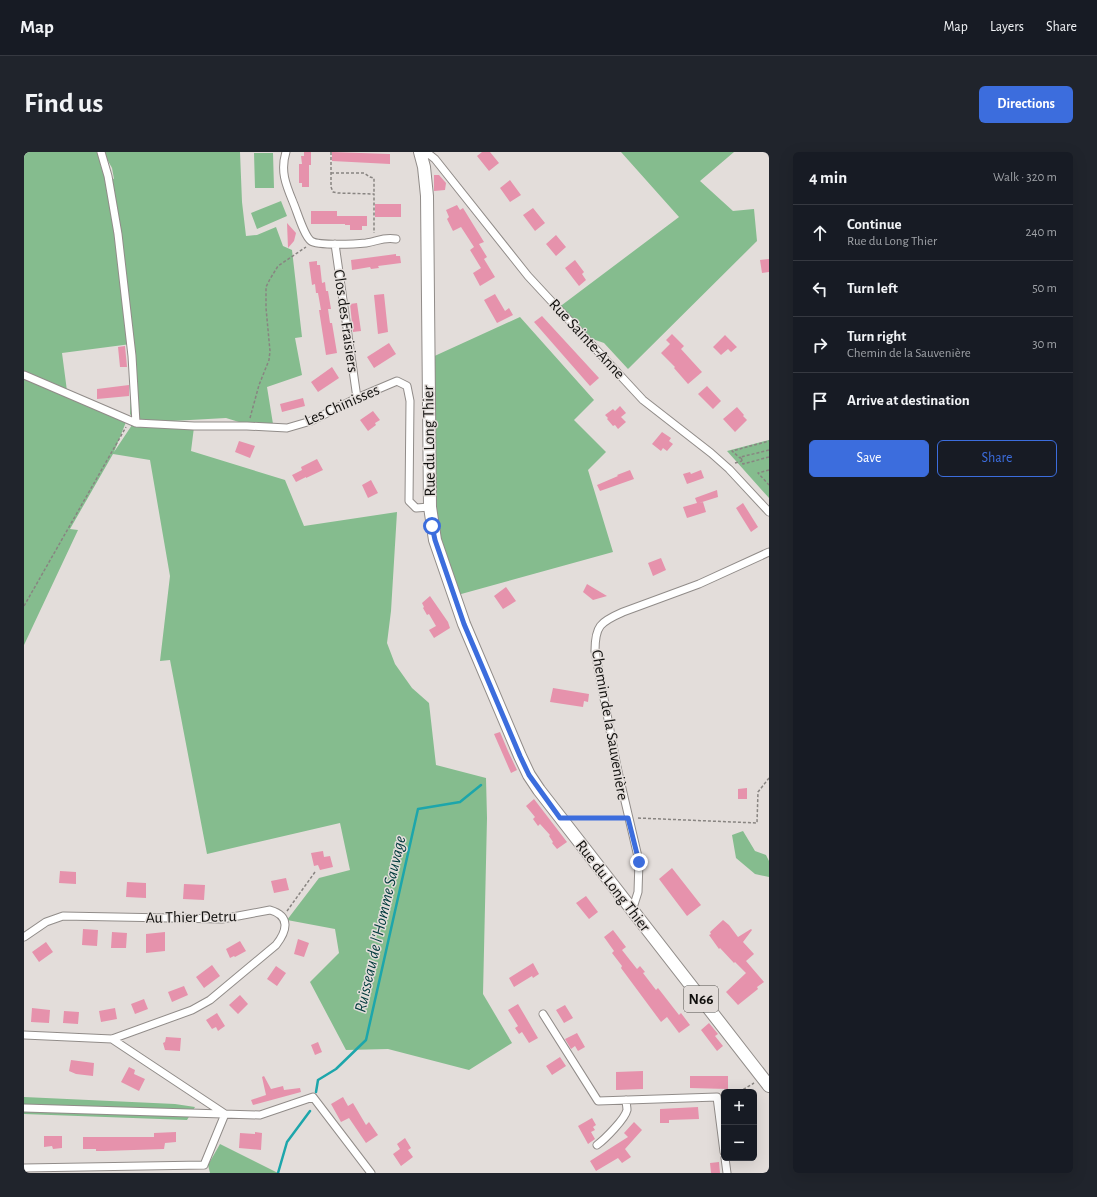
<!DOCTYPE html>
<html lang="en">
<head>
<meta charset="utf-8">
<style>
  :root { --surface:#171b24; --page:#20242c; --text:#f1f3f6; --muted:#9ea1a6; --line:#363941; --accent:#3c6ddd }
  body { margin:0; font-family:"Alegreya Sans",sans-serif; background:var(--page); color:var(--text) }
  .controls { position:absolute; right:12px; bottom:12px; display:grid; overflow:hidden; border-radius:6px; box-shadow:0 4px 16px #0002 }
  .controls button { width:36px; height:36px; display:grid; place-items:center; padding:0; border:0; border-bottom:1px solid var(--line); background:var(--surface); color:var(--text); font:20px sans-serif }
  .stop { position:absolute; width:12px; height:12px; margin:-9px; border:3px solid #3c6ddd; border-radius:50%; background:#fff }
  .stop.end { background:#3c6ddd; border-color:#fff; box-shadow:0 1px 4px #0008 }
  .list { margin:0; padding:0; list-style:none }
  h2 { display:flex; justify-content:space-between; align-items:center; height:52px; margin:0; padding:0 16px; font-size:17px }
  h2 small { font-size:13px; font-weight:400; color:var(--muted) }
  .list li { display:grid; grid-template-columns:26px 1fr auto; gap:12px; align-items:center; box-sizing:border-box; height:56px; padding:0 16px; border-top:1px solid var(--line) }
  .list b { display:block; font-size:15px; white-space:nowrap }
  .list p { margin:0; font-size:13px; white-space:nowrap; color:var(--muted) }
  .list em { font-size:13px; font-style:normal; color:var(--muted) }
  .actions { display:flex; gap:8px; padding:12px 16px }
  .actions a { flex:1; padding:9px 0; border:1px solid var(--accent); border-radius:6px; text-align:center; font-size:14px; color:var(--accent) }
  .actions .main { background:var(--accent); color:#fff }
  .icon { flex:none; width:22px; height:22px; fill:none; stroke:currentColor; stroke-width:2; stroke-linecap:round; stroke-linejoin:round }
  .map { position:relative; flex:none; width:745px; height:1021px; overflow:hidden; border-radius:6px }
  header { display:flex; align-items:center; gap:24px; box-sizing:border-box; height:56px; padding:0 20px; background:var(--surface); border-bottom:1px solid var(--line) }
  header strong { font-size:19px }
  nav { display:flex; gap:22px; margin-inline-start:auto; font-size:14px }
  .intro { display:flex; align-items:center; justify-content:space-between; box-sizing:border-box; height:96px; padding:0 24px }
  h1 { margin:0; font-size:28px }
  .button { padding:10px 18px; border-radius:6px; background:var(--accent); color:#fff; font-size:14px; font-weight:700 }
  main { display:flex; gap:24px; padding:0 24px }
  aside { flex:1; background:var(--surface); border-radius:6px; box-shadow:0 4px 16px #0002 }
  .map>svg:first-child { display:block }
  .green { fill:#85bc8e }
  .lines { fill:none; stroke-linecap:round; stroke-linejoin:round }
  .stream { stroke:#1da6ab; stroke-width:2.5 }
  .building { fill:#e692ac }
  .minor-casing { stroke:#918c89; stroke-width:9 }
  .primary-casing { stroke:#918c89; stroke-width:14 }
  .path { stroke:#888481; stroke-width:1.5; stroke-dasharray:3 2; stroke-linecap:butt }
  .minor { stroke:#fff; stroke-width:7 }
  .primary { stroke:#fff; stroke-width:12 }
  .route { stroke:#3c6ddd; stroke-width:5 }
  .labels { text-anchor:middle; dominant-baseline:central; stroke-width:3; stroke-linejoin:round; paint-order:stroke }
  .shield { fill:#e3ddda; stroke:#504e4b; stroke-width:1 }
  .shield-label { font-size:15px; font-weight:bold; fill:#11100e }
  .street-label { font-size:16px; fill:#11100e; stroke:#e3ddda }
  .water-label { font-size:17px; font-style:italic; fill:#003a3c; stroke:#e3ddda }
</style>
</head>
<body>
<header>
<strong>Map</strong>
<nav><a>Map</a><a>Layers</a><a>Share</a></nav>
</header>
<div class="intro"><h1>Find us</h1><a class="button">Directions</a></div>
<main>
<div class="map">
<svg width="745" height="1021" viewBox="0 0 745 1021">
  <rect width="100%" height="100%" fill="#e3ddda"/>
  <!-- green -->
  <path class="green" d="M0 0H77L84 24 90 27 88 16 79 0H216L218 50 222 84 233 83 252 75 259 94 268 98 278 185 271 186 278 223 243 235 249 272 215 270 202 266 112 271 106 262 108 204 107 192 38 201 43 239 0 219Z
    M597 0H710L676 29 709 59 730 57 733 89 604 217 580 191 560 184 534 156 655 65Z
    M230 1H249L250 36H231Z
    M257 49 263 64 233 77 227 61Z
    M496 165 570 248 550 268 582 300 564 318 589 400 430 444 411 388 404 207Z
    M0 226 102 270 90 300 108 273 170 275 167 299 261 328 280 374 373 360 367 459 363 491 371 512 388 536 405 551 412 613 462 626 463 666 459 842 488 891 445 918 364 897 322 898 286 830 315 801 311 777 263 768 295 726 326 718 316 671 183 702 146 508 136 509 146 424 126 308 89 302 46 377 54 378 0 493Z
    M745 288V346L703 299Z
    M719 679 731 699 742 703 745 709V725L731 722 712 706 708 683Z
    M0 945 151 952 171 955 163 968 0 962Z
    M196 992 254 1021H186L184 1013Z"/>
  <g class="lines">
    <!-- stream -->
    <path class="stream" d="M292 940 294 928 312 917 342 888 394 657 436 650 457 633
      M254 1021 263 990 286 959"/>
  </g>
  <!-- building -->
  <path class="building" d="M280 0H287V13H285V35H278V31H275V12H278L277 4H280Z
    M308 0 366 2V12L308 9Z
    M458 0H466L475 11 465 19 453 4Z
    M410 23H415L422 31 421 38 410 39Z
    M486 28 497 43 486 50 476 36Z
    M351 52H377V65H351Z
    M433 53 436 58 439 56 460 90 455 92 463 105 460 107 471 125 456 134 449 121 457 116 446 98 450 95 437 75 429 79 423 67 425 65 422 58Z
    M509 56 521 71 511 79 499 63Z
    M287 59H313V64H343V74H338V78H326V73H321V72H287Z
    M263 71 272 81 270 89 264 96Z
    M532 83 542 95 532 104 522 92Z
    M372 102V104H376L377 111 354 114 355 116 347 117 346 115 328 118 327 108Z
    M745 107V120L738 121 736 108Z
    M551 108 560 120 558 122 562 128 555 134 541 116Z
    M293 109V113H296L298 131 301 130 302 139H304L307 157H304L306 171H308L313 201 302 203 295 158H297L294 141H292L291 132 288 133 285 110Z
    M360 142 364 180 354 182 350 143Z
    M471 142 481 159 485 156 489 163 473 171 460 148Z
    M333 151 337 179 329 180 326 152Z
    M518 164 575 226 566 234 510 170Z
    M648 182 660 194 657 197 678 220 664 232 650 216 651 215 637 201 646 192 642 188Z
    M701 183 713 195 707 200 704 197 697 203 689 195Z
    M365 191 372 202 350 216 343 205Z
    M101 194 103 215H96L94 195Z
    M308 215 315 226 294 240 287 230Z
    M105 233V244L73 247V237Z
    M683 234 697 249 689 257 674 242Z
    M279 246 281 254 258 260 256 252Z
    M596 254 602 261 597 265 602 270 594 277 591 273 589 274 583 267 584 266 581 263 589 257 591 259Z
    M713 255 720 263 719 264 723 268 711 280 699 267Z
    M349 259 356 268 351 271 352 273 344 279 336 268Z
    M638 280 647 286 645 289 649 292 643 299 639 296 637 299 628 292Z
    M215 289 231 294 226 306 211 300Z
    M293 307 299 318 282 326V325L272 330 268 323 278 318 277 315Z
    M606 318 610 327 576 339 573 333 594 324 593 323Z
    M677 318 680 326 663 332 659 322 666 320 667 322Z
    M347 328 354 341 344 346 338 333Z
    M693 338 694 345 675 351 679 350 682 360 663 366 659 355 673 351 671 346Z
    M719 351 734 375 727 380 712 356Z
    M637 406 642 418 629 424 624 411Z
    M563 432 583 444 569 448 559 440Z
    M482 435 492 449 479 457 470 444Z
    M406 444 424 470 426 476 410 486 405 478 412 474 405 462 403 463 399 456 400 455 398 451Z
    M529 536 565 542 564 550 560 549 559 555 526 550Z
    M476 580 484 599 493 618 487 621 470 582Z
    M723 636V647H714V637Z
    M510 647 543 690 533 697 528 691 529 690 525 684 526 683 516 672 514 674 509 667 511 665 502 654Z
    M299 699 300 705 306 704 309 715 296 718 294 713 290 714 287 701Z
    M648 716 677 753 663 764 635 727Z
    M36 719 52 720V732L35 731Z
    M262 726 265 738 250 741 247 729Z
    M103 730 122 731V746L102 745Z
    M160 732 181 733 180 748 159 747Z
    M562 744 574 760 565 767 552 751Z
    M699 768 705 773 714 785 727 777 728 778 719 790 730 802 722 809 740 830 733 835 734 837 714 853 702 840 722 821 711 810 710 811 696 796 695 797 685 783 687 782 686 780Z
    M59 777 74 778 73 794 58 793Z
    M589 778 602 795 598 798 613 817 616 814 621 820 619 821 632 838 634 836 655 863 657 861 666 873 655 881 643 865 637 870 597 816 598 814 588 801 590 799 580 785Z
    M88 780 103 781 102 796H87Z
    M141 780V799L122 801V782Z
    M274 787 285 791 280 805 270 802Z
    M216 789 222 799 211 805 210 804 206 806 202 797Z
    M22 790 29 800 15 810 8 800Z
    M509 811 515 822 509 826 508 824 490 835 485 826Z
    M188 813 196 824 180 836 172 825Z
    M252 814 262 821 253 834 243 827Z
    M160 834 164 843 148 850 144 840Z
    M216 843 224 852 214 862 205 853Z
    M120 847 124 857 111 862 107 852Z
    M494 852 514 886 505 891 498 880 495 882 491 876 494 874 484 858Z
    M541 853 549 866 540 871 532 858Z
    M8 856 26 858 25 871 7 870Z
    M91 856 93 867 77 870 75 859Z
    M40 859 55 860 54 872 39 871Z
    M193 861 201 874 194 879 192 875 188 877 182 868Z
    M685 871 694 882 691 884 699 894 693 899 677 878Z
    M553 881 561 895 554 899 551 894 547 897 541 887Z
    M142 885 157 886 156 899 141 898 139 891 141 890Z
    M294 890 298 900 291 903 287 893Z
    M536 905 542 914 528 923 522 914Z
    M47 908 70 911 69 924 52 922 45 919Z
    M105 915 111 918 110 922 121 927 115 939 97 930Z
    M619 919V937L592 938V920Z
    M240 924 247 937 259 934 260 938 276 936 277 940 229 953 227 948 242 943 238 925Z
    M666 924H704V937L666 936Z
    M319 945 324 954 329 951 342 973 345 970 354 983 342 991 325 966 317 970 307 952Z
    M674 955 675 967 645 968V971H636V957Z
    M568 966 572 973 569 975 571 978 567 980 571 987 564 992 554 974Z
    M610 970 618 978 601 997 607 1005 598 1011 594 1006 572 1019 566 1009 604 985 600 981Z
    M152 980V990L141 991 140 997 80 999H72V997H59V985H130V981Z
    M231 980 238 981 237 998 215 996 216 981 231 982Z
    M20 984H38V996L29 997 28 994 20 995Z
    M381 986 387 996 384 998 389 1005 377 1014 369 1002 376 997 373 992Z
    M695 1010 696 1021H687L686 1011Z"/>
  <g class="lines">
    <defs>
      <path id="minor" d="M262 0C256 19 262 33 269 50 273 59 280 84 287 89 294 94 333 92 342 91 355 89 358 85 372 87
        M396 1 406 3 411 7 504 124 619 248 687 301 705 317 745 360
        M311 92 333 246
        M0 223 112 271 108 204 94 82 84 24 77 0
        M112 271 170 274H223L263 276 287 269 333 246 373 229 383 234 386 249 385 349 392 356 406 355
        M608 759 614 740 615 709 593 615 571 499C571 474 576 470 599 460L675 432 745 400
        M0 785 22 770 39 764 198 767 246 758C267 764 263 779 252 793L186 848 168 858 88 887 0 883
        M519 862 574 949 693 945 700 1000
        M88 887 201 962
        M0 956 236 963 289 945 347 1021
        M573 993C581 987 601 967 603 958 603 955 602 951 602 948
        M701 1006 703 1021
        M180 1013 201 962
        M0 1016 180 1013"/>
      <path id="primary" d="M396 0 400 15 403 44 406 355 411 388 440 472 496 604 505 623 515 638 745 934"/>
    </defs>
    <!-- minor casing -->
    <use href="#minor" class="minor-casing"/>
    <!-- primary casing -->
    <use href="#primary" class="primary-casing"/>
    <!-- path -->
    <path class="path" d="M307 0V35L309 40 314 41 350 42V81
      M307 21H340L346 25 350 26V42
      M226 266 235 233 245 208 246 199 242 156V135L246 127 254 114 282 95
      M745 298 717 305 719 312 745 305
      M717 305 716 306 708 299 745 289
      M711 311 718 309
      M745 318 734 321 745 333
      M0 454 102 275
      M550 666H596
      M614 666 733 671 734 640 745 626
      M263 759 291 720
      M715 940 730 931"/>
    <!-- minor -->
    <use href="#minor" class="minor"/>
    <!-- primary -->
    <use href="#primary" class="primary"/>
  </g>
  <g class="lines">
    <!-- route -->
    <path class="route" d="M408 374 411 388 440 472 496 604 505 623 536 666H604L615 710"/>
  </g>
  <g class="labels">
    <!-- shield labels -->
    <rect class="shield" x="660" y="834" width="34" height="26" rx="3"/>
    <g class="shield-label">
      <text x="677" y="847">N66</text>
    </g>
    <!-- street labels -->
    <g class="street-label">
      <text transform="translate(322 169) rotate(82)">Clos des Fraisiers</text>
      <text transform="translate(563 187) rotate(47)">Rue Sainte-Anne</text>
      <text transform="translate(318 253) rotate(-24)">Les Chinisses</text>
      <text transform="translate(405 289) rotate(-91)">Rue du Long Thier</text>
      <text transform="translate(586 573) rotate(80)">Chemin de la Sauvenière</text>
      <text transform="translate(589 734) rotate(52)">Rue du Long Thier</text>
      <text transform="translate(167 765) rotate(-1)">Au Thier Detru</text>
    </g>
    <!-- water labels -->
    <g class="water-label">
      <text transform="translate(356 772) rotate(-77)">Ruisseau de l'Homme Sauvage</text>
    </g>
  </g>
</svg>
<div class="controls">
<button>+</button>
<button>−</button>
</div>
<div class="stop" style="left:408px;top:374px"></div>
<div class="stop end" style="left:615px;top:710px"></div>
</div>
<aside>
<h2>4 min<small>Walk · 320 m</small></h2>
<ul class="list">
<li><svg class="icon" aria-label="ahead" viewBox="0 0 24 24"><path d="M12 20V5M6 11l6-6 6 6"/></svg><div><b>Continue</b><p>Rue du Long Thier</p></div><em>240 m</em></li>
<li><svg class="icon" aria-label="left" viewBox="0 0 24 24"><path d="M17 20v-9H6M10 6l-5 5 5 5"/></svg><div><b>Turn left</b></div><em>50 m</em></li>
<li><svg class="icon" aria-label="right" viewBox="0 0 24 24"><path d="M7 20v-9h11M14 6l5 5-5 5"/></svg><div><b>Turn right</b><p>Chemin de la Sauvenière</p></div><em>30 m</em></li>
<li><svg class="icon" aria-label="arrive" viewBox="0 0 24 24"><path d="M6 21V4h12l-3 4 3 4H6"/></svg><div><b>Arrive at destination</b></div></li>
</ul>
<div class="actions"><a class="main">Save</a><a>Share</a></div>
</aside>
</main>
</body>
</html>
